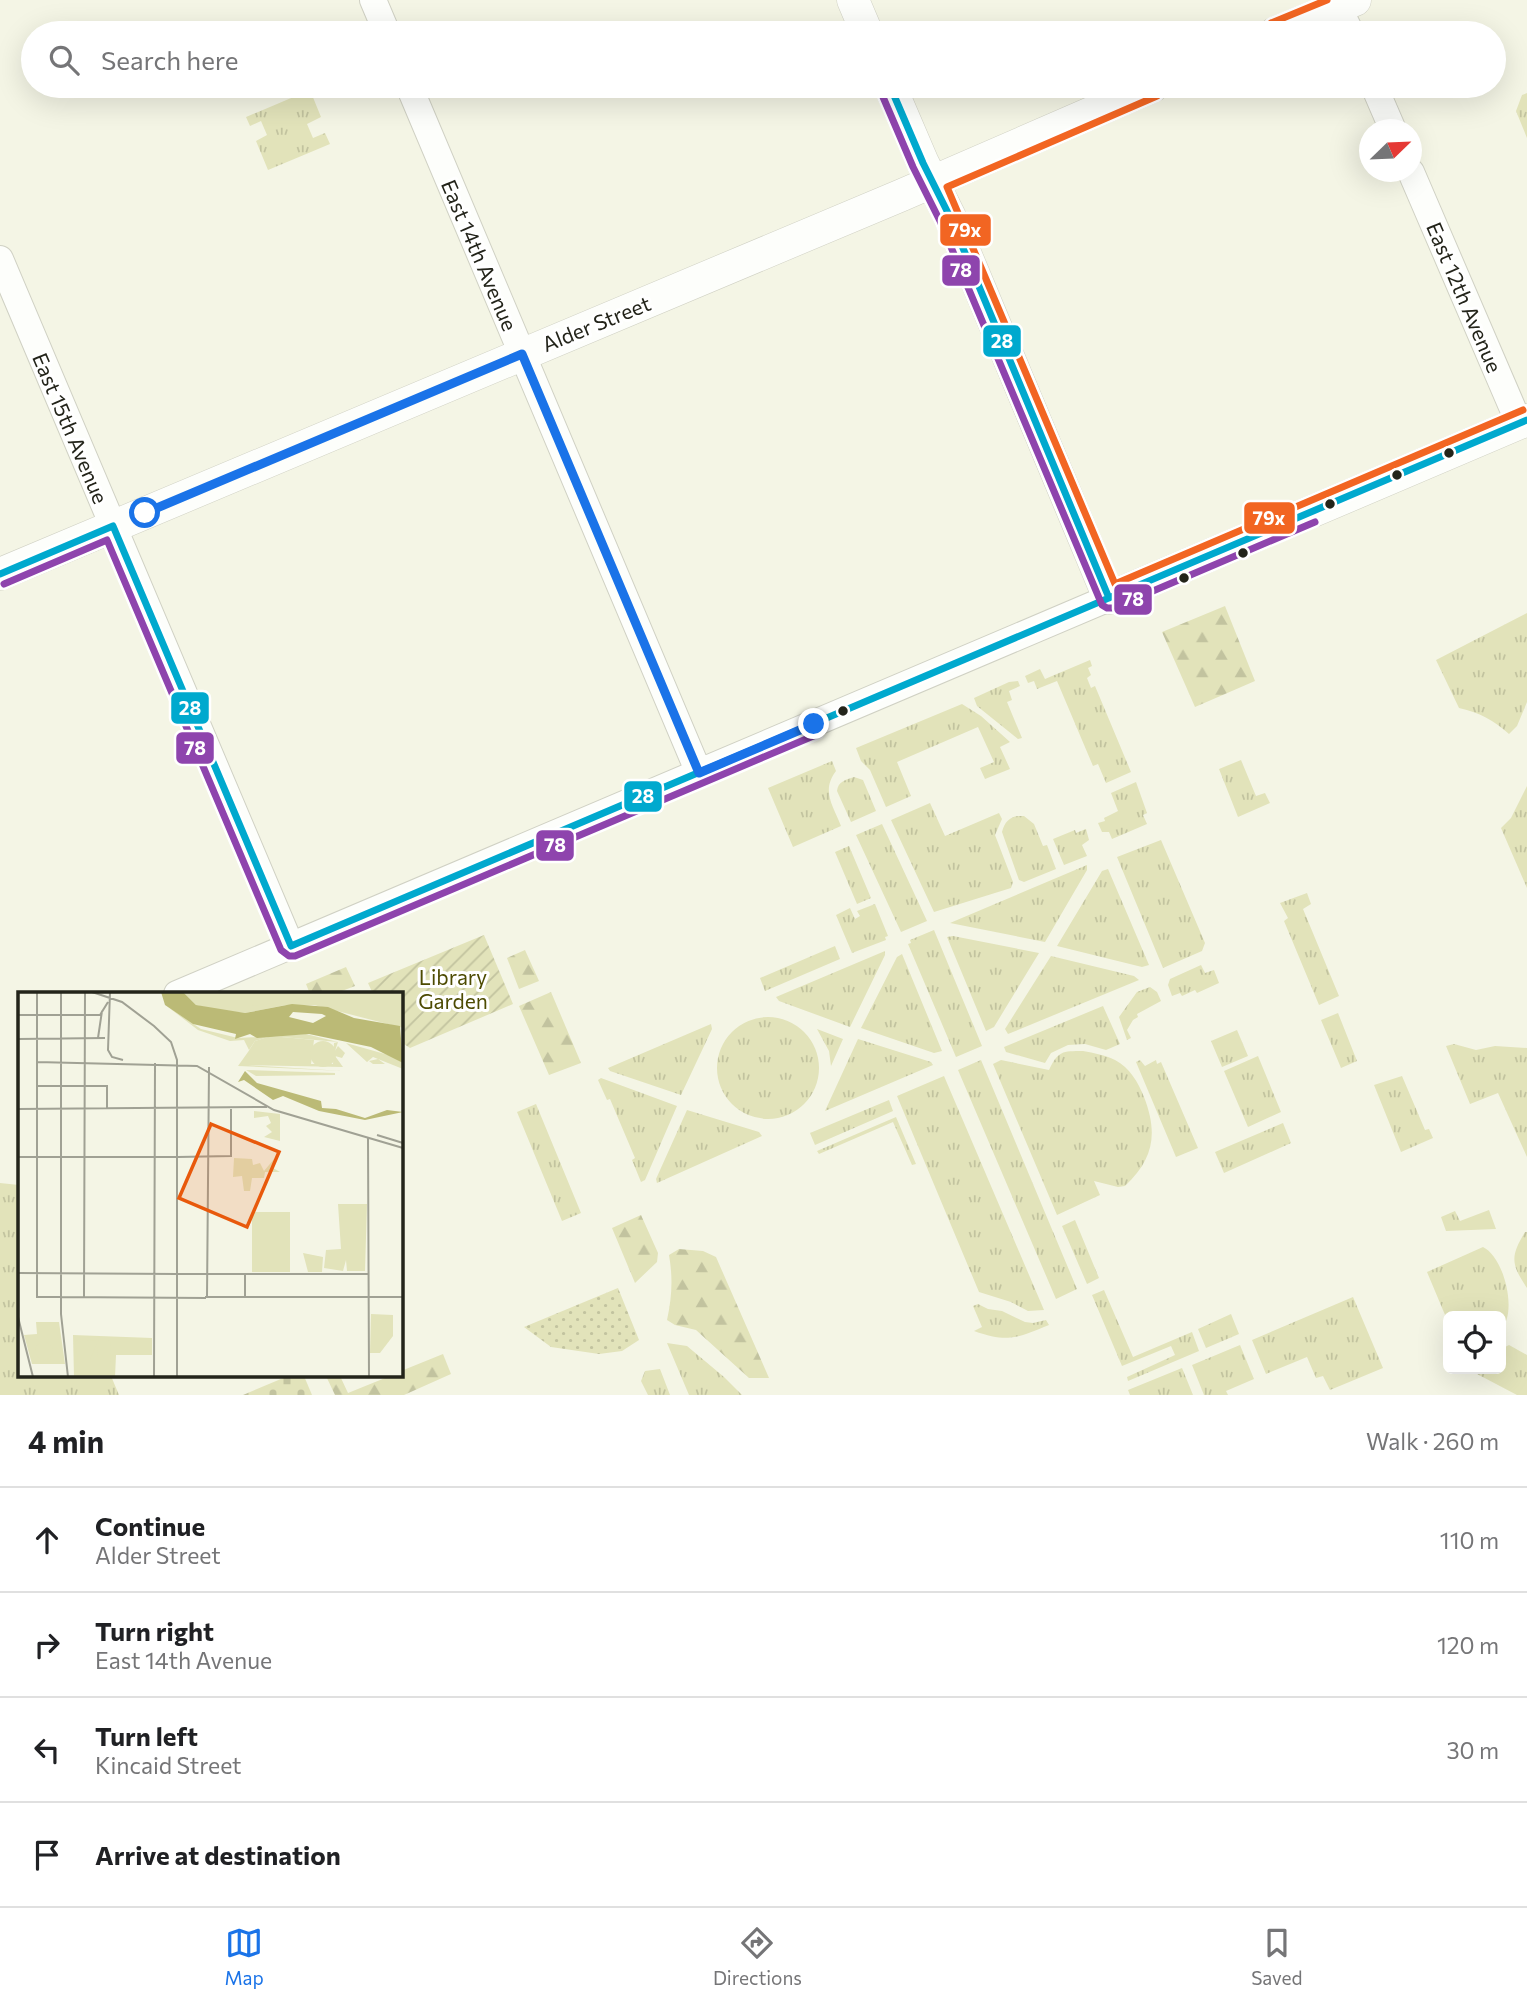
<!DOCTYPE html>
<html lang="en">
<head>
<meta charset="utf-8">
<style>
  :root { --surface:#fff; --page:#f6f6f6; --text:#202124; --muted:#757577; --line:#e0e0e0; --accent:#1a73e8 }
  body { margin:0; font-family:Commissioner,sans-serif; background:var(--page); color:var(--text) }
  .controls { position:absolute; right:21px; bottom:21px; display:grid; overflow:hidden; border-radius:10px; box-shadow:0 7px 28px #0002 }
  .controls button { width:63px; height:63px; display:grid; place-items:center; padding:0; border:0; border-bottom:2px solid var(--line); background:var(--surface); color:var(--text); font:35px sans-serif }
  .compass { position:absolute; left:1359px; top:119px; width:63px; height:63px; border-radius:50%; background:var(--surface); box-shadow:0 7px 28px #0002; rotate:67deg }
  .stop { position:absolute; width:21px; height:21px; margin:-16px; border:5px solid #1a73e8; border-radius:50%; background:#fff }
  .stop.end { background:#1a73e8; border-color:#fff; box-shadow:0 2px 7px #0008 }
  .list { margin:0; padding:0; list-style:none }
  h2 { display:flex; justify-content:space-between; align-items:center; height:91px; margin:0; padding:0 28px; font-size:30px }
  h2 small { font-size:23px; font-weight:400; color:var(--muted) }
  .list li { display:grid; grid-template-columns:46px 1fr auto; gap:21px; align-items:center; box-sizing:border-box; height:105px; padding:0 28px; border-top:2px solid var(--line) }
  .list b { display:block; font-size:26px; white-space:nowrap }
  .list p { margin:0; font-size:23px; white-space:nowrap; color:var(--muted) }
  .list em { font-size:23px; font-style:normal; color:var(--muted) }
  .icon { flex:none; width:38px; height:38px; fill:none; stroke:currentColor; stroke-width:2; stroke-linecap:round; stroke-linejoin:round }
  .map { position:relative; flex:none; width:1527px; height:1395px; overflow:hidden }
  .search { position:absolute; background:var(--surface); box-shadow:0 7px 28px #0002; left:21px; right:21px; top:21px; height:77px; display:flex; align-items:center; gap:18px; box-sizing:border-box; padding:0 24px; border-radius:38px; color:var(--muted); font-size:26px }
  .sheet { height:511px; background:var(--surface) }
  nav { display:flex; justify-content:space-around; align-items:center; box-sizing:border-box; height:98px; border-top:2px solid var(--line); background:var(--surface); font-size:19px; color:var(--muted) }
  nav a { display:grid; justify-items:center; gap:4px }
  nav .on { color:var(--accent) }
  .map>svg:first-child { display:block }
  .grass { fill:url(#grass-tufts) }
  .forest { fill:url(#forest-firs) }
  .cemetery { fill:url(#cemetery-stones) }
  .park { fill:url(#park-dots) }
  .garden { fill:url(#garden-furrows) }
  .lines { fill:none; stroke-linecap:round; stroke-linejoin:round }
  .minor-casing { stroke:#d0d1c4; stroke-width:28 }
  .tertiary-casing { stroke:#d0d1c4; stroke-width:33 }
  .minor { stroke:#fdfefb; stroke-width:26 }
  .tertiary { stroke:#fdfefb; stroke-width:32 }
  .bus-1-casing { stroke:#fff; stroke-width:12 }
  .bus-2-casing { stroke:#fff; stroke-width:12 }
  .bus-3-casing { stroke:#fff; stroke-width:12 }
  .bus-1 { stroke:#00a9ce; stroke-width:7 }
  .bus-2 { stroke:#8e44ad; stroke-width:7 }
  .bus-3 { stroke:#f26522; stroke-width:7 }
  .route { stroke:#1a73e8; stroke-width:9 }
  .bus-dot { fill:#23241a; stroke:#fff; stroke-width:2.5 }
  .labels { text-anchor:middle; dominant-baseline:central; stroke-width:6; stroke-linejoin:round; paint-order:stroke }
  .street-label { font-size:21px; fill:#23241a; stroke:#fff }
  .park-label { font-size:21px; fill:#4d4b02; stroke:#fff }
  .inset-road { fill:none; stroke:#a0a194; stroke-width:2 }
  .view { fill:#e8590c; fill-opacity:0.15; stroke:#e8590c; stroke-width:3.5 }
  .inset-edge { fill:none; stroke:#23241a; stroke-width:3.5 }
  .line-badge { stroke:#fff; stroke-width:2.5 }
  .badge-label { font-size:19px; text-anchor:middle; font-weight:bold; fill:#fff }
</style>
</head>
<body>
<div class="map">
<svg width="1527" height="1395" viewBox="0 0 1527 1395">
  <defs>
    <pattern id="grass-tufts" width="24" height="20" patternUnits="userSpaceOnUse" patternTransform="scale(1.75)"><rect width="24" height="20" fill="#e2e3ba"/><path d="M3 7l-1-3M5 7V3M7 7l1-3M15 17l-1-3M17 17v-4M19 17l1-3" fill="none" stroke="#c2c39f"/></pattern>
    <pattern id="forest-firs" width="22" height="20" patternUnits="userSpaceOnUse" patternTransform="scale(1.75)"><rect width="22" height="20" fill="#e2e3ba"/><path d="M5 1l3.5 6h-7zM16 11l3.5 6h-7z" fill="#c2c39f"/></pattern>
    <pattern id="cemetery-stones" width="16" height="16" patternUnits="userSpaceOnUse" patternTransform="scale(1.75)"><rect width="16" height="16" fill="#e2e3ba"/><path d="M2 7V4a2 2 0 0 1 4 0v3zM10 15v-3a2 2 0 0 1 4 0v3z" fill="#c2c39f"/></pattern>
    <pattern id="park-dots" width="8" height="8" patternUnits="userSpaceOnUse" patternTransform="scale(1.75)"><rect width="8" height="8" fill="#e2e3ba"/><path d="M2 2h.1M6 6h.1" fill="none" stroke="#c2c39f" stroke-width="1.8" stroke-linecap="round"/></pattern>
    <pattern id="garden-furrows" width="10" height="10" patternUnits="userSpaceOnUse" patternTransform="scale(1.75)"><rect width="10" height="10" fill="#e2e3ba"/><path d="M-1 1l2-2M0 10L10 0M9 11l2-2" fill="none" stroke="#c2c39f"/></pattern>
  </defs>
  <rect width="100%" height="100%" fill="#f4f5e5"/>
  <!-- grass -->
  <path class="grass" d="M310 90 321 117 307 124 313 138 325 133 330 144 268 170 256 141 267 135 261 121 250 126 246 117Z
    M1527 93V138L1516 111 1522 95Z
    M1527 613V702L1517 726 1509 734C1493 720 1481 713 1459 708L1436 660Z
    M1090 660 1092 666 1088 668 1091 675 1087 678 1091 688 1095 686 1131 772 1106 783 1098 764 1093 766 1057 681 1037 689 1034 681 1028 683 1025 676 1040 669 1045 679Z
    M1018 681 1020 686 1009 691 1012 700 1007 702 1022 738 1018 739 977 706 974 698 1009 682Z
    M962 704 981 716 1010 742 1000 747 1010 769 985 779 980 768 994 762 978 727 897 762 911 796 886 807 870 770 861 761 856 748Z
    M1241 760 1256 796 1265 793 1270 803 1238 817 1219 769Z
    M832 761 836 771C821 791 833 805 841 826L793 847 768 788Z
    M854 777 863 780 876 811 851 822 837 791C838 781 846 780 854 777Z
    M1136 782 1147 813 1143 815 1147 824 1112 839 1109 832H1102L1098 823 1105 821 1104 818 1118 811 1111 793Z
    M1527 786V888L1501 828 1511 818Z
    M930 803 945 836 999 813 1002 819 995 835 1013 882 1011 888 934 912 891 820Z
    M1024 816 1034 824 1043 846 1047 845 1056 869 1024 882 1019 880 1002 832C1005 820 1012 815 1024 816Z
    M882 824 927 921 901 932 856 835Z
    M1086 829 1089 840 1082 845 1087 856 1064 865 1053 839 1075 830 1076 833Z
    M1161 840 1205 943 1202 951 1163 968 1117 857Z
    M849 846 871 898 857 904 835 852Z
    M1087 865V870L1045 942 950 923Z
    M1108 869 1149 965 1142 967 1057 946 1102 871Z
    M1307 893 1311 904 1303 909 1339 996 1319 1005 1284 921 1288 918 1280 903Z
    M875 904 888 936 885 937 886 940 852 953 836 915 850 908 855 919 860 916 857 911Z
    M934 930 982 1046 956 1057 908 944 911 943 910 940Z
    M953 936 1039 953 994 1027 986 1031 947 937Z
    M835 946 840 959 765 991 760 978Z
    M885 951V955L850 1027 779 1001 776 997Z
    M902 954 942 1051 934 1053 861 1028 897 957Z
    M1051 956 1134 976 1139 980 1008 1034 1005 1029Z
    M1201 965 1205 973 1214 970 1219 983 1197 993 1195 990 1182 996 1180 993 1172 996 1168 985 1170 979Z
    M1150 987 1157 992 1161 1001 1137 1014 1138 1017 1133 1020 1127 1030 1131 1038 1127 1040 1119 1017 1137 992Z
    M1103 1006 1120 1044 1106 1050 1085 1044 1068 1045 1051 1053 1045 1063 1006 1052 1004 1047Z
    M1338 1013 1357 1061 1341 1068 1321 1020Z
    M717 1068a51 51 0 1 1 102 0a51 51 0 1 1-102 0Z
    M711 1024 712 1029 681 1095 610 1071 608 1068Z
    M817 1029 843 1039 831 1066 829 1051Z
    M1237 1030 1248 1056 1222 1067 1211 1041Z
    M858 1039 931 1062 933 1065 825 1111Z
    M1454 1044 1476 1050 1495 1046 1527 1048V1157L1498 1093 1470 1104 1446 1046Z
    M1083 1051C1094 1053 1105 1055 1115 1060 1130 1068 1138 1082 1144 1097 1158 1133 1154 1159 1125 1186L1118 1187 1094 1181 1100 1195 1057 1215 993 1064 1001 1060 1049 1070C1058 1051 1062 1051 1083 1051Z
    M1258 1056 1281 1112 1248 1127 1224 1071Z
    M981 1060 1077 1289 1056 1299 958 1070Z
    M1140 1060 1145 1066 1156 1060 1157 1064 1161 1062 1198 1148 1176 1157 1136 1062Z
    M944 1076 1044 1310 1028 1311 1011 1302 979 1292 897 1096Z
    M1402 1076 1425 1130 1429 1129 1433 1138 1401 1152 1374 1085Z
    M601 1078 677 1106 645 1180 641 1182 632 1160 635 1158 610 1099 607 1100 598 1080Z
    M889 1100 893 1111 815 1145 810 1133Z
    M536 1104 581 1213 562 1221 517 1112Z
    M687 1110 759 1132 762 1136 657 1183 656 1179Z
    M896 1117 916 1164 912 1165 893 1122 819 1154 817 1151Z
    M1283 1123 1291 1143 1224 1173 1215 1152Z
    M0 1183 19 1185V1376H111L119 1395H0Z
    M1489 1210 1496 1229 1446 1231 1441 1217 1455 1211 1460 1221Z
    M1075 1220 1099 1278 1087 1284 1062 1226Z
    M1525 1232H1527V1288C1511 1264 1510 1257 1525 1232Z
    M1483 1247C1504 1257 1518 1312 1501 1330V1316H1448V1322L1427 1272Z
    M1104 1290 1133 1357 1192 1332 1199 1351 1128 1381 1127 1377 1175 1355 1171 1346 1122 1366 1092 1295Z
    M1353 1297 1383 1368 1330 1390 1323 1376 1316 1378 1307 1357 1266 1374 1252 1340Z
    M978 1304 988 1309 1002 1311 1025 1322 1033 1323 1046 1320 1049 1325C1017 1338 1008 1343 974 1331L982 1327 973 1306Z
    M1231 1314 1239 1334 1206 1348 1198 1329Z
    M667 1343 687 1346 724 1377 742 1395H689Z
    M1240 1345 1254 1379 1226 1391 1228 1395H1204L1192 1365Z
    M1509 1345 1527 1355V1395H1517L1477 1374 1474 1369H1501V1349Z
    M1182 1368 1193 1395H1130L1128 1390Z
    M660 1369 670 1395H648L641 1381 645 1371Z"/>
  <!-- forest -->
  <path class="forest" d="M1225 606 1255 681 1195 707 1162 632Z
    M525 950 539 981 519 989 507 958Z
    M346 967 355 986 334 994H310L306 984Z
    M551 992 581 1063 549 1075 519 1006Z
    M641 1215 658 1253 657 1262 635 1283 612 1228Z
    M679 1249 703 1251 716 1257 769 1378H749L696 1330 675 1325 667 1320C672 1297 673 1278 669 1255Z
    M443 1354 451 1374 404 1395H335L326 1376H340L348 1393 390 1376H401V1371Z"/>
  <!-- cemetery -->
  <path class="cemetery" d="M288 1376H304L312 1395H243Z"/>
  <!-- park -->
  <path class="park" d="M618 1288 639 1340 622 1351 599 1354 551 1347 524 1327Z"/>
  <!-- garden -->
  <path class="garden" d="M484 935 513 1004 410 1048 401 1042V994H373L368 983Z"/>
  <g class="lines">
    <defs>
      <path id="minor" d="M373 0 387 33
        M1338 7 1351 33
        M409 86 699 773
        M1374 86 1393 130
        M1411 172 1519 423
        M0 259 291 946
        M177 994 1109 598"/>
      <path id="tertiary" d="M853 0 867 33
        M1275 33 1355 0
        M890 86 923 163 950 217 1109 598 1527 420
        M0 574 902 195 1153 86"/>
    </defs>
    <!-- minor casing -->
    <use href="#minor" class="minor-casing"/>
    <!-- tertiary casing -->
    <use href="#tertiary" class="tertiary-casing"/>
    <!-- minor -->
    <use href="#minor" class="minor"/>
    <!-- tertiary -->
    <use href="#tertiary" class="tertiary"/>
    <defs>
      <path id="bus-1" d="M890 86 923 163 950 217 1109 598
        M0 574 113 526 291 946 1527 420"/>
      <path id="bus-2" d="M880 90 913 167 940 221 1102 605 1107 608H1113L1315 522
        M4 584 107 540 281 950 289 956H295L818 734"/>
      <path id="bus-3" d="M1271 23 1327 0
        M1157 96 947 187 1115 584 1523 410"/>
    </defs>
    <!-- bus-1 casing -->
    <use href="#bus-1" class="bus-1-casing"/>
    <!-- bus-2 casing -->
    <use href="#bus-2" class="bus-2-casing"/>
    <!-- bus-3 casing -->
    <use href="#bus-3" class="bus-3-casing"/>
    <!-- bus-1 -->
    <use href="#bus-1" class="bus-1"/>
    <!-- bus-2 -->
    <use href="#bus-2" class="bus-2"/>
    <!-- bus-3 -->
    <use href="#bus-3" class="bus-3"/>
  </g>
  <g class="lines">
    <!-- route -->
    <path class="route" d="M145 513 522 354 699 773 814 724"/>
  </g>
  <!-- markers -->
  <g class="bus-dot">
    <circle cx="1449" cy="453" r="6"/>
    <circle cx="1397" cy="475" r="6"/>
    <circle cx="1330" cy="504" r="6"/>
    <circle cx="1243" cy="553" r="6"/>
    <circle cx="1184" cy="578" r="6"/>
    <circle cx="843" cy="711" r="6"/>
  </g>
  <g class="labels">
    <!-- street labels -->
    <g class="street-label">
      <text transform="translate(480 255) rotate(67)">East 14th Avenue</text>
      <text transform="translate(1465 297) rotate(67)">East 12th Avenue</text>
      <text transform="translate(596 323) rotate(-22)">Alder Street</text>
      <text transform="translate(71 428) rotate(67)">East 15th Avenue</text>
    </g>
    <!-- park labels -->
    <g class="park-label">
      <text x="453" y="976">Library<tspan x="453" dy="24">Garden</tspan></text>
    </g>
  </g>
  <!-- overview -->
  <g transform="translate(18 992)">
    <rect width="385" height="385" fill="#f4f5e5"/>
    <path d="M253 44 296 48 293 72H315L316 51 320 50 317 59 320 54 327 61 324 66 317 64 325 75 230 73V60L237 49ZM216 166 234 167 235 173 242 171 246 179 256 167 255 176 262 180H247L246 186H234L232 199H226L224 184 215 185Z" fill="#e2e3ba"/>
    <path d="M150 15 183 37 220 46 288 42 320 50 253 44 237 49 231 58 226 48 212 49 180 38ZM328 51 374 64 385 71V77L360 67 367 72H355L351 69 360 67 355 65 349 70ZM230 60V73L325 79 220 74ZM228 78 317 81V83L238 84ZM236 119 262 122V149L246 145 254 140 248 134 253 131 250 124 236 126Z" fill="#e2e3ba"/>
    <path d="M234 220H272V280H234Z" fill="#e2e3ba"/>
    <path d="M165 0H385V36L296 13H268L227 21 199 18 178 13ZM353 322 375 323V344L362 361H352ZM18 330H41L47 372H14L6 343 19 342ZM55 343 134 346V363H98L97 385H56Z" fill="#e2e3ba"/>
    <path d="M214 0H267L282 7 236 14ZM292 62a13 13 0 1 1 26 0a13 13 0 1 1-26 0ZM320 212H349L347 279H329L328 268 325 279 306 276 308 258 323 257ZM285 261 305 265 304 280H290ZM57 348 93 349 92 371H80L79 352 71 369H60ZM100 348H132V361H100ZM17 359a9 9 0 1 1 18 0a9 9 0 1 1-18 0Z" fill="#e2e3ba"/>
    <path d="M143 0H165L178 13 227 21 274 12 310 15 336 26 382 34 385 71 353 55 291 42 239 46 232 42 217 47 218 42 175 32 147 13ZM275 20 304 22 308 24 295 31 271 25ZM227 79 239 91 303 109 304 116 318 117 347 126 369 118 385 120 347 128 301 119 265 104 255 108 226 88 220 90Z" fill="#bbba76" fill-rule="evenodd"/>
    <path class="inset-road" d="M19 0V305H43M43 0V322L50 385M74 0 104 10 136 34 153 50 159 68V385M92 0 90 58 94 65 105 68M0 23H82L90 10M80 46 84 19M0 47 87 46M19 70 179 74 256 118 385 156M19 94H89V116M0 117 249 115M359 143 385 151M350 146 351 385M0 165H160M160 165 213 164V117M0 281 159 282M159 282H351M227 282V305M43 305 188 306M66 305 67 0M187 305H385M189 305 191 75M0 325 15 385M136 385 137 71"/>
    <path class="view" d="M193 132 261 160 229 235 161 206Z"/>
    <rect width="385" height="385" class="inset-edge"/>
  </g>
  <g class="line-badge">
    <rect x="939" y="213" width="53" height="34" rx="7" fill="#f26522"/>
    <rect x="941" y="254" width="40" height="33" rx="7" fill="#8e44ad"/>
    <rect x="982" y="324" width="40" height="34" rx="7" fill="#00a9ce"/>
    <rect x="1243" y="501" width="53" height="34" rx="7" fill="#f26522"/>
    <rect x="1113" y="583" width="40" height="33" rx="7" fill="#8e44ad"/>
    <rect x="170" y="691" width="40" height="34" rx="7" fill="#00a9ce"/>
    <rect x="175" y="731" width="40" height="34" rx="7" fill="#8e44ad"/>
    <rect x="623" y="780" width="40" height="33" rx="7" fill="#00a9ce"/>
    <rect x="535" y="829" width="40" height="33" rx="7" fill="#8e44ad"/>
  </g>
  <g class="badge-label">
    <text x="965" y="237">79x</text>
    <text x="961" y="277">78</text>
    <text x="1002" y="348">28</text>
    <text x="1269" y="525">79x</text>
    <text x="1133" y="606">78</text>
    <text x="190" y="715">28</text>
    <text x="195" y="755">78</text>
    <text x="643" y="803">28</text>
    <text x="555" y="852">78</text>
  </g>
</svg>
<div class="controls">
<button><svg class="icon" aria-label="locate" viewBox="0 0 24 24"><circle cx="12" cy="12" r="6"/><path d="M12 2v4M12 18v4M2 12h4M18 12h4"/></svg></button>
</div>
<svg class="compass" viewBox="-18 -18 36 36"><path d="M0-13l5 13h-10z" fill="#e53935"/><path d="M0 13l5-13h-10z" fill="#757577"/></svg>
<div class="stop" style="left:145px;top:513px"></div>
<div class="stop end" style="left:814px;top:724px"></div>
<div class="search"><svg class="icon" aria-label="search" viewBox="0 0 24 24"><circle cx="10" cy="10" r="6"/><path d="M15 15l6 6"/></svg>Search here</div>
</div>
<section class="sheet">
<h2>4 min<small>Walk · 260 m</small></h2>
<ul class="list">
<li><svg class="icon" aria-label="ahead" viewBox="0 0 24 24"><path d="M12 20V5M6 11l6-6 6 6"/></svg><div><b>Continue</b><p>Alder Street</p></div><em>110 m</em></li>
<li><svg class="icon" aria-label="right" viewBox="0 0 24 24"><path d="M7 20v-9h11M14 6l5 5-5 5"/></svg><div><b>Turn right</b><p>East 14th Avenue</p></div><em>120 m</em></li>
<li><svg class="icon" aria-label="left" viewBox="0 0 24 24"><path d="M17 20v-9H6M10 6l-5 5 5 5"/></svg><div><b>Turn left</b><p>Kincaid Street</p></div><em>30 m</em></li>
<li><svg class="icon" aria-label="arrive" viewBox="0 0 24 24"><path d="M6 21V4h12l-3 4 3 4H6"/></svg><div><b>Arrive at destination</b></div></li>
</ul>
</section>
<nav>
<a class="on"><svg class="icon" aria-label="map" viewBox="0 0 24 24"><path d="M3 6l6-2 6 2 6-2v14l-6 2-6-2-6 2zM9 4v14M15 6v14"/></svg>Map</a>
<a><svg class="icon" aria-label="directions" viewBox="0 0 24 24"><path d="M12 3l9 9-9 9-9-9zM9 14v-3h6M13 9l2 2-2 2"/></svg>Directions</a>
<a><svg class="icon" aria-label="saved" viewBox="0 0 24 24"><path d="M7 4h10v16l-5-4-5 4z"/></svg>Saved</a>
</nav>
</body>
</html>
